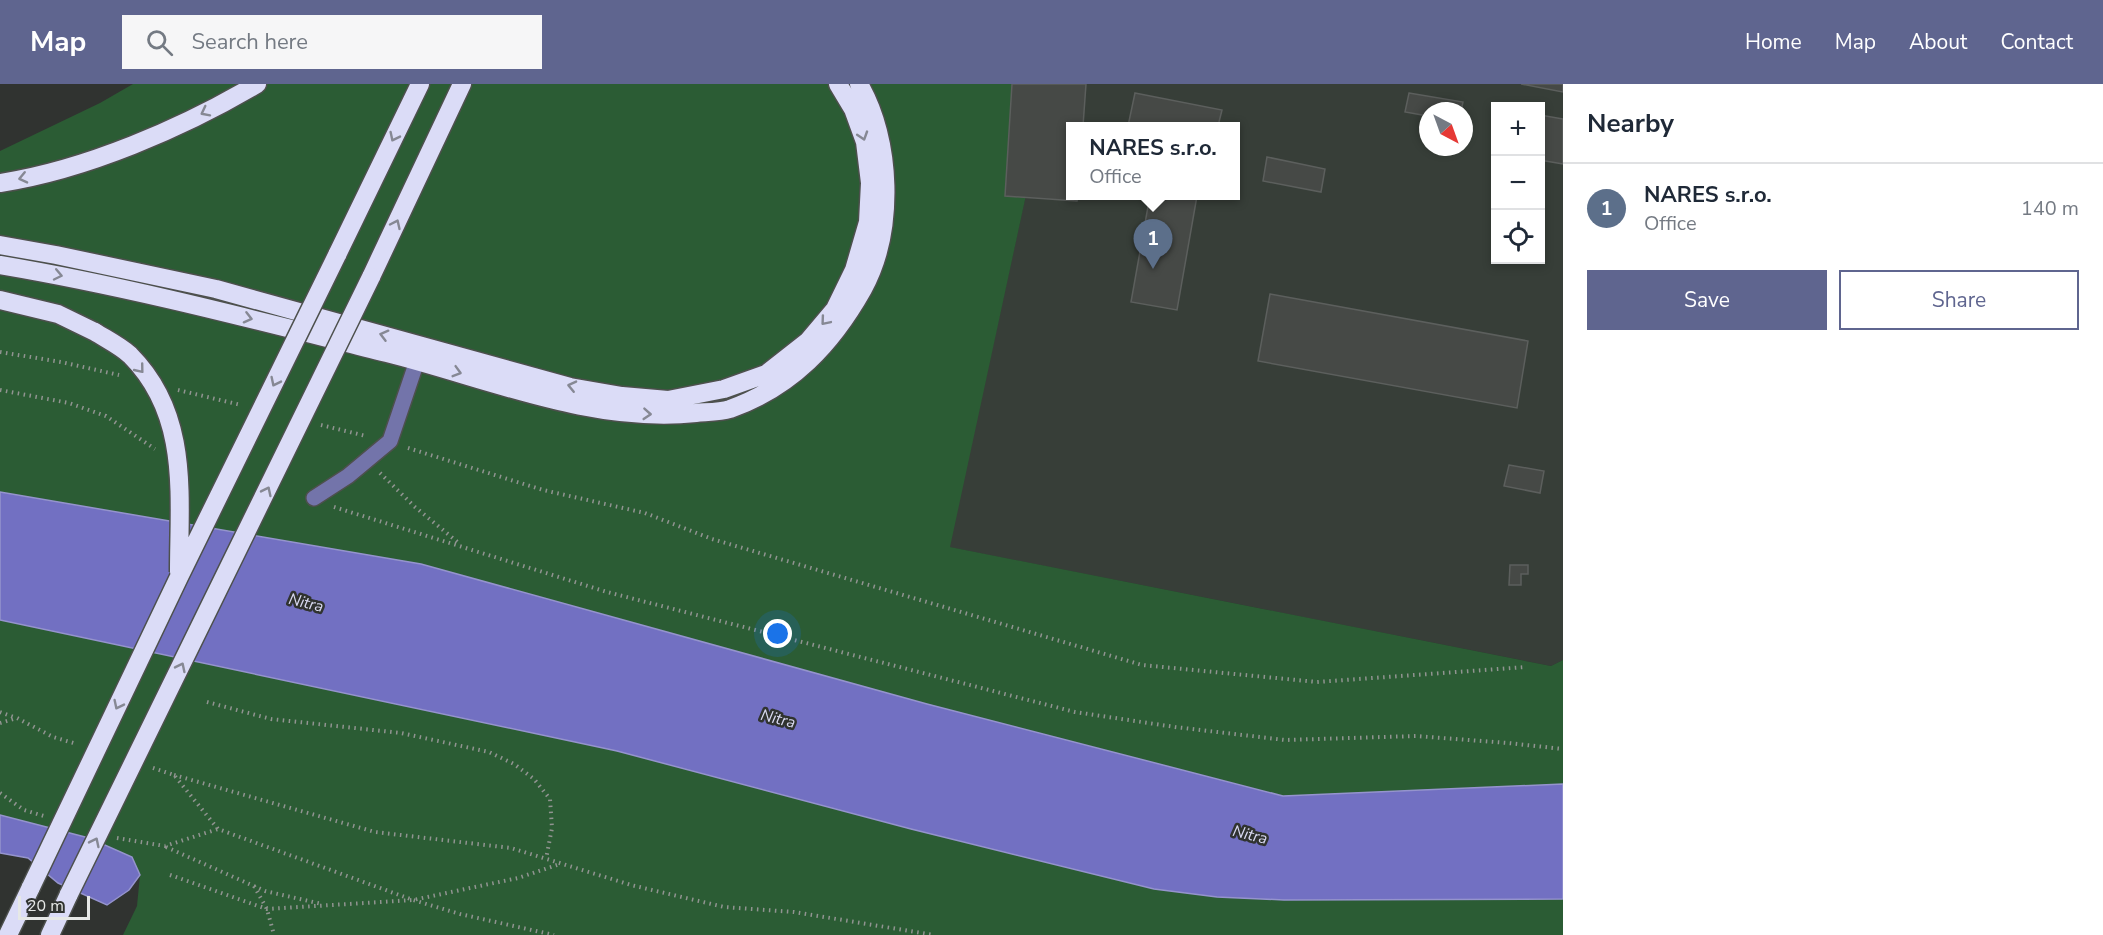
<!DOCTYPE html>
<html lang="en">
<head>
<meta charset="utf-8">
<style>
  :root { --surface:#fff; --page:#f6f6f7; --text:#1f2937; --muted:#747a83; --line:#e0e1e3; --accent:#5f658f }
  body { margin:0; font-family:"Nunito Sans",sans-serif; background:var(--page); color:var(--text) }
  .controls { position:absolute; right:18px; top:18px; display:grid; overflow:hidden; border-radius:0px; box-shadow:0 3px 9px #0003 }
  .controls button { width:54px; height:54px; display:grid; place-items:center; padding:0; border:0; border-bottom:2px solid var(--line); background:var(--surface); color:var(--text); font:30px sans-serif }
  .compass { position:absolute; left:1419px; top:18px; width:54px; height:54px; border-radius:50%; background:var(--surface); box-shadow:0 3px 9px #0003; rotate:139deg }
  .scale { position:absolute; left:18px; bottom:15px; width:72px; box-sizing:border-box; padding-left:6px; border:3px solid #e6e8e6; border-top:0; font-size:16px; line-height:21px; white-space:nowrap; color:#e6e8e6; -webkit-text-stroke:4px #303330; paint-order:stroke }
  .you { position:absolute; left:778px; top:550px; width:21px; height:21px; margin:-15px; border:4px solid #fff; border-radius:50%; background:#1a73e8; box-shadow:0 0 0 9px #1a73e833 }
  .badge { display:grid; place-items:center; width:39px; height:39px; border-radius:50%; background:var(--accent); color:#fff; font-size:20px; font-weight:700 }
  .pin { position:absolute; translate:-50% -50px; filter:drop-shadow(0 2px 3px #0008) }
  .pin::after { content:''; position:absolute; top:32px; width:21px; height:18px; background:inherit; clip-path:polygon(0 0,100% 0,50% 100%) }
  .popup { position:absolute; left:1066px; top:38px; width:174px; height:78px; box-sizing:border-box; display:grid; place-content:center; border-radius:0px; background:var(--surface); filter:drop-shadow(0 2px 4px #0005); font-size:20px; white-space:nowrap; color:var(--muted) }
  .popup b { font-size:22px; color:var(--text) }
  .popup::after { content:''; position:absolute; left:50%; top:100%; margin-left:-12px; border:12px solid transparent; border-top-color:var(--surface) }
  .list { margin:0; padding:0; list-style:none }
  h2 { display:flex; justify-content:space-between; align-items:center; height:78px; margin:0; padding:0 24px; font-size:26px }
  h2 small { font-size:20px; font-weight:400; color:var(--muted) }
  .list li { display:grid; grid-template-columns:39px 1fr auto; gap:18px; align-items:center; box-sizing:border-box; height:90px; padding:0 24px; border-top:2px solid var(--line) }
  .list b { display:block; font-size:22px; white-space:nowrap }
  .list p { margin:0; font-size:20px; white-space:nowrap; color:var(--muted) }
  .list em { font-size:20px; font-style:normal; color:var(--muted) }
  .actions { display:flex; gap:12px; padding:18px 24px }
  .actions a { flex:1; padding:14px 0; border:2px solid var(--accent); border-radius:0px; text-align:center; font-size:21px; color:var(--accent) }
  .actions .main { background:var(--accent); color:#fff }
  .icon { flex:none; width:33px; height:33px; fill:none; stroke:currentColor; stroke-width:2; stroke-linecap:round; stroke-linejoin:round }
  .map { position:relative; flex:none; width:1563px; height:851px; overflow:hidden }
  header { display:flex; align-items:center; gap:36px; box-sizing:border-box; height:84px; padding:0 30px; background:var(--accent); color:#fff }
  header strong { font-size:28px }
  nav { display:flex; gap:33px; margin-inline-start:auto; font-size:21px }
  .search { width:420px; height:54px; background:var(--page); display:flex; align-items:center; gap:15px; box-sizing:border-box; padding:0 21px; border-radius:0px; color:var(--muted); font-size:22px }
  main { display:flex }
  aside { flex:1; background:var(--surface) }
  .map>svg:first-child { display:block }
  .built { fill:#373e38; fill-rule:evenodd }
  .green { fill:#2b5c34 }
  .water { fill:#7270c2; stroke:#9594cd; stroke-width:1.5 }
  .building { fill:#464946; stroke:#5c5f5d; stroke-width:1.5 }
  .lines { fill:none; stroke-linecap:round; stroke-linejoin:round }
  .minor-casing { stroke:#4d504d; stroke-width:18 }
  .highway-casing { stroke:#4d504d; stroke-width:21 }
  .path { stroke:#919491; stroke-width:4; stroke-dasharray:1.5 4.5; stroke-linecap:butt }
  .minor { stroke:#7374aa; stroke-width:15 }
  .highway { stroke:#dbdcf7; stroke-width:18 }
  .highway-bridge-casing { stroke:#4d504d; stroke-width:21; stroke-linecap:butt }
  .highway-bridge { stroke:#dbdcf7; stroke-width:18 }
  .oneway { stroke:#868894 }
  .labels { text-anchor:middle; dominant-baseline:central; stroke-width:5; stroke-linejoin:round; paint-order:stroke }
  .water-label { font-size:16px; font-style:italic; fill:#d8d9f0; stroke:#303330 }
</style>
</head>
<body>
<header>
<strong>Map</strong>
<div class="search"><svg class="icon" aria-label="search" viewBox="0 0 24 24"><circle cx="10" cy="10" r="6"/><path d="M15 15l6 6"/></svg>Search here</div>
<nav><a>Home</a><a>Map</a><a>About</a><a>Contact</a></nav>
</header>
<main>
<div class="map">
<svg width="1563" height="851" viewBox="0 0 1563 851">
  <rect width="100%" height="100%" fill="#303330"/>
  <!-- built -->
  <path class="built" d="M1050 0H1563V576L1551 582 949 463ZM1496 22H1540V176H1496ZM1428 27H1464V63H1428ZM1070 42H1236V112H1070Z"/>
  <!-- green -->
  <path class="green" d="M133 0H1050L950 463 1551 582 1563 576V700L1284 712 927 620 421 480 0 408V67L100 19Z
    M0 536 617 667 911 745 1154 805 1217 813 1284 816 1563 815V851H123L137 822 140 791 132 773 0 731Z"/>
  <!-- water -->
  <path class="water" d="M0 408 421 480 927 620 1283 712 1563 700V815L1284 816 1217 813 1154 805 911 745 617 667 0 536Z
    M0 731 89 754 132 773 140 791 129 806 107 821 58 799 28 774 0 769Z"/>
  <!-- building -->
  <path class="building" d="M1012 0H1086L1083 42H1070V112H1078L1077 117 1005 112Z
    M1521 0H1563V8Z
    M1135 9 1222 26 1218 42H1128Z
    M1409 9 1463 18 1461 27H1428V32L1405 28Z
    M1540 31 1563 35V80L1540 76Z
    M1267 73 1325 85 1321 108 1263 97Z
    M1123 112H1197L1177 226 1131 218 1149 117Z
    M1270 210 1528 257 1517 324 1258 277Z
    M1509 381 1544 387 1540 409 1504 402Z
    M1510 481H1528V490H1521V501H1509Z"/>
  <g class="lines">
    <defs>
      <path id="minor" d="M314 414 348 392 390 357 417 277"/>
      <path id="highway" d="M0 99C85 86 183 44 257 0
        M0 161 56 171 216 205 570 303 622 312 668 316 724 305 766 290 808 257 835 225 854 186 868 138 870 99 865 58 853 25 838 0
        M337 171 420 0
        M0 181C131 203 259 237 387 269 487 294 591 340 696 329 707 328 720 328 730 325 792 303 832 260 863 205 895 147 892 56 859 0
        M371 193 462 0
        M0 216 58 230 95 248
        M8 851 31 803
        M50 851 69 810"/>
    </defs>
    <!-- minor casing -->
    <use href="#minor" class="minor-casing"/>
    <!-- highway casing -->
    <use href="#highway" class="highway-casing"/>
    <!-- path -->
    <path class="path" d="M0 268 61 278 119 291
      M0 306 69 319 106 332 155 365
      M178 306 241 321
      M321 341 366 352
      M408 364 543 406 645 429 712 455 1142 581 1317 598 1526 583
      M380 389 415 423 460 460
      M334 423 607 508 1075 628 1175 643 1285 656 1416 652 1508 659 1563 665
      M207 618 271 635 401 649 489 668 514 680 534 695 550 715 552 744 546 775
      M0 628 16 634
      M0 639 17 634 53 653 77 660
      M153 684 174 691 218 745 413 816 460 830 554 851
      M174 691 375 748 511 764 631 801 724 823 794 828 934 851
      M0 709 24 726 44 732
      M117 754 165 762 218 745
      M166 763 265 807 322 820
      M170 791 267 825 413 816 518 794 560 780
      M254 802 267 825 274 851"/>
    <!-- minor -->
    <use href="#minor" class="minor"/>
    <!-- highway -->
    <use href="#highway" class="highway"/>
    <defs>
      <path id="highway-bridge" d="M95 248C106 255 120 262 130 271 190 331 179 411 179 488
        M31 803 179 493 337 171
        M69 810 371 193"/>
    </defs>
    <!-- highway-bridge casing -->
    <use href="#highway-bridge" class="highway-bridge-casing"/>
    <!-- highway-bridge -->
    <use href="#highway-bridge" class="highway-bridge"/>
  </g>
  <!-- one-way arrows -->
  <defs><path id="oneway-chevron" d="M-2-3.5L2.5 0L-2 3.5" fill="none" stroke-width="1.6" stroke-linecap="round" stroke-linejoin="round" transform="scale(1.5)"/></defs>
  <g class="oneway">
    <use href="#oneway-chevron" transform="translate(205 28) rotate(153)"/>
    <use href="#oneway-chevron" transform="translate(863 52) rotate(72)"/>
    <use href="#oneway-chevron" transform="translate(394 53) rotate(116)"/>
    <use href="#oneway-chevron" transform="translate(23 94) rotate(167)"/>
    <use href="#oneway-chevron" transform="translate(396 140) rotate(-65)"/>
    <use href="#oneway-chevron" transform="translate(58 191) rotate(12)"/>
    <use href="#oneway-chevron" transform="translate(248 234) rotate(14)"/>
    <use href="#oneway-chevron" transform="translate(825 237) rotate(130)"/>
    <use href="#oneway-chevron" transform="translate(384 251) rotate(-165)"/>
    <use href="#oneway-chevron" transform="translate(140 285) rotate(51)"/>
    <use href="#oneway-chevron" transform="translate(457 288) rotate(16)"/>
    <use href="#oneway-chevron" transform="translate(275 298) rotate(116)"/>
    <use href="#oneway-chevron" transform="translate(572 302) rotate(-167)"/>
    <use href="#oneway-chevron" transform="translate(647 330) rotate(4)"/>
    <use href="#oneway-chevron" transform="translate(267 407) rotate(-64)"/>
    <use href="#oneway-chevron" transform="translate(181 583) rotate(-64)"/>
    <use href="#oneway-chevron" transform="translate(118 621) rotate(116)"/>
    <use href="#oneway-chevron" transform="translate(95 758) rotate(-64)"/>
  </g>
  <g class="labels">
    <!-- water labels -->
    <g class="water-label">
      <text transform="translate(306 519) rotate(14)">Nitra</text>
      <text transform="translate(778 635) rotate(14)">Nitra</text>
      <text transform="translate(1250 751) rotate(14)">Nitra</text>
    </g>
  </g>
</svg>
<div class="controls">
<button>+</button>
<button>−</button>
<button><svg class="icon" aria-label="locate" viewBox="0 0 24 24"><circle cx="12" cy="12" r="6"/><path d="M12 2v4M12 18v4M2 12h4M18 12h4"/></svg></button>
</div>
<svg class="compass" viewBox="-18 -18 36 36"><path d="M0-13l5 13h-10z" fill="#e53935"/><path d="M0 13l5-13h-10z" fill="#747a83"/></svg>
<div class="scale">20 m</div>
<div class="you"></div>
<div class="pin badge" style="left:1153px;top:185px;background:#5c6f8a">1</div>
<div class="popup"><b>NARES s.r.o.</b>Office</div>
</div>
<aside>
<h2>Nearby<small></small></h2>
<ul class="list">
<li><span class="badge" style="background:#5c6f8a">1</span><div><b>NARES s.r.o.</b><p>Office</p></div><em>140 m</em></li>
</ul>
<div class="actions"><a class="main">Save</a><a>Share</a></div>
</aside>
</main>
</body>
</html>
